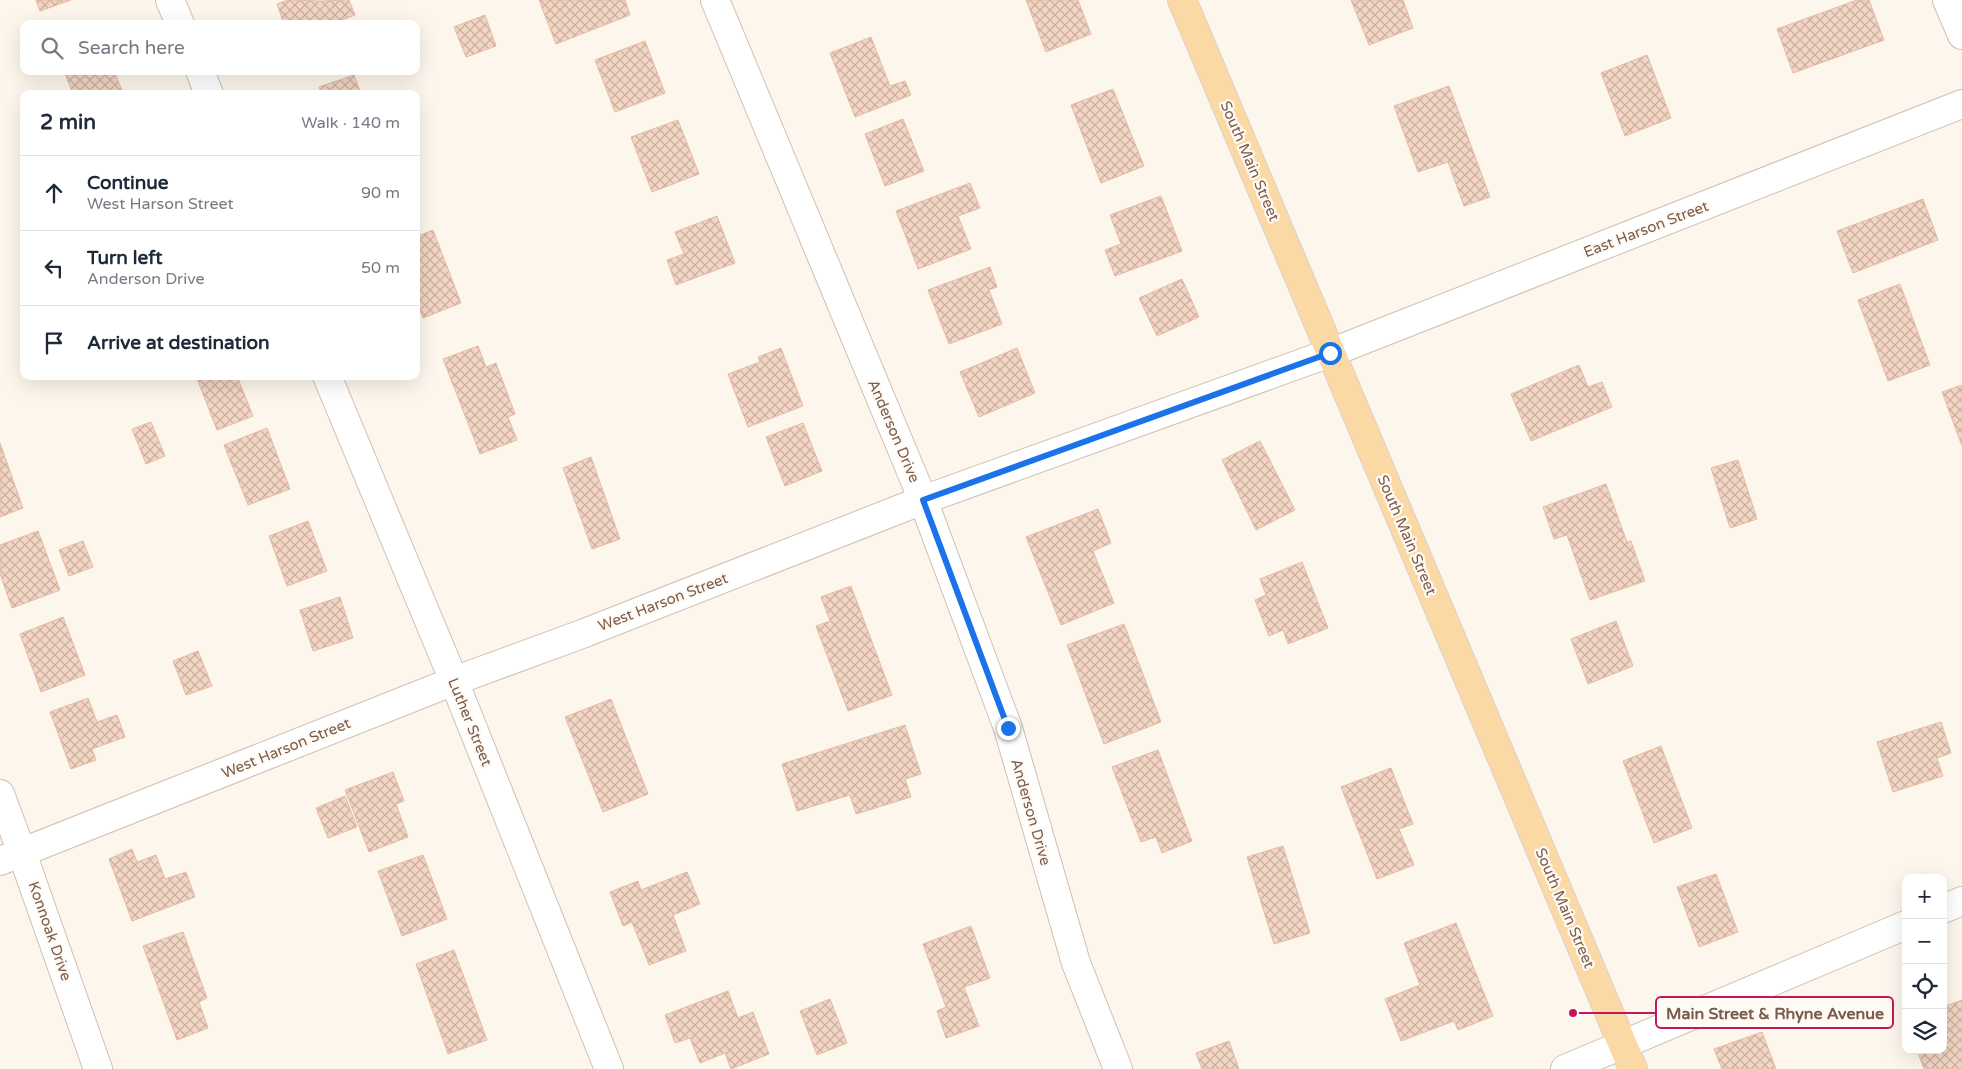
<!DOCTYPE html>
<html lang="en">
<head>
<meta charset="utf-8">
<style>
  :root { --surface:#fff; --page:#f2f2f3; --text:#1f2937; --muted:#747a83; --line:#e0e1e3 }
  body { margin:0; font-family:"Varela Round",sans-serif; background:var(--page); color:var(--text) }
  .controls { position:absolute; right:15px; bottom:15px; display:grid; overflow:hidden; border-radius:10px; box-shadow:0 5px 20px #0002 }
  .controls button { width:45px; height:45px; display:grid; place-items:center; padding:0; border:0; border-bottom:1px solid var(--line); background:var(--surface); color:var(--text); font:25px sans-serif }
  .stop { position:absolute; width:15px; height:15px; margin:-11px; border:4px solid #1a73e8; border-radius:50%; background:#fff }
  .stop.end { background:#1a73e8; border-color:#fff; box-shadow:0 1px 5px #0008 }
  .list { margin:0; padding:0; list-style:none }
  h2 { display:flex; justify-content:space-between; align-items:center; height:65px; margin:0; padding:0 20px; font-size:21px }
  h2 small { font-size:16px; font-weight:400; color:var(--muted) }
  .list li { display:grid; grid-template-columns:32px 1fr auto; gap:15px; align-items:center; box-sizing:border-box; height:75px; padding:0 20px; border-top:1px solid var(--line) }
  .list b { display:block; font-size:19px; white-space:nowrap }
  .list p { margin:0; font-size:16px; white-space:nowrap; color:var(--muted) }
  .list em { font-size:16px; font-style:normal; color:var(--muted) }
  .icon { flex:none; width:28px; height:28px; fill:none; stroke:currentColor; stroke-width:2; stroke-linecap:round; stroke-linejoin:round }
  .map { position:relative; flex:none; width:1962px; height:1069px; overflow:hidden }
  .search { position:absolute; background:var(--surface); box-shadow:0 5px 20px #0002; left:20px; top:20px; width:400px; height:55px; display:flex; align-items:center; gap:12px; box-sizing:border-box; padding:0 18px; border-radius:10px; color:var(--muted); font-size:19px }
  .panel { position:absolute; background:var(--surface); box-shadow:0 5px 20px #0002; left:20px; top:90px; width:400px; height:290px; border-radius:10px }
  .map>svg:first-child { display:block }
  .building { fill:url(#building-cross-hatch); stroke:#e6bba3 }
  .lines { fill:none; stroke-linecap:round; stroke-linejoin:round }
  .minor-casing { stroke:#d1beb0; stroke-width:30 }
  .major-casing { stroke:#dad1cd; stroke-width:30 }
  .minor { stroke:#fff; stroke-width:28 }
  .major { stroke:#fbd9a5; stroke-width:28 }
  .route { stroke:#1a73e8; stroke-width:6 }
  .labels { text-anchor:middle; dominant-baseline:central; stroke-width:4.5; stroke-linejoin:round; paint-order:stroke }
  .street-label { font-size:15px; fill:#7a5c4d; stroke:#fffaf3 }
  .leader { fill:none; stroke:#c2185b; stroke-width:2 }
  .callout-dot { fill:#c2185b; stroke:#fffaf3; stroke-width:2 }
  .callout { fill:#fffaf3; stroke:#c2185b; stroke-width:2 }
  .callout-label { font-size:16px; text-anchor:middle; font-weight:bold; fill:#7a5c4d }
</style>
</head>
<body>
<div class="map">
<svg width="1962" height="1069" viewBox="0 0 1962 1069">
  <defs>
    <pattern id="building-cross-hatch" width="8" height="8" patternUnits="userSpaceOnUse" patternTransform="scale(1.25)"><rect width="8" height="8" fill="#f3d5c3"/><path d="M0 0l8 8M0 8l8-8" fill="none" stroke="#cab0a1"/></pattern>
  </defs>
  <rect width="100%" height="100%" fill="#fdf6ec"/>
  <!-- building -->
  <path class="building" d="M36 0H71L40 11Z
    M288 0 321 1 349 0 355 15 331 24H284L277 4Z
    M539 0H625L630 15 556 44Z
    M1026 0H1078L1091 34 1046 52Z
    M1351 0H1403L1413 28 1369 45Z
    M1857 0H1869L1884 40 1793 73 1777 29Z
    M485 15 496 46 466 57 454 27Z
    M871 37 890 86 905 81 911 95 855 117 830 53Z
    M645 41 665 93 615 112 595 60Z
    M1647 55 1671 118 1625 136 1601 73Z
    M64 71H114L122 90 113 94H73Z
    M354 75 361 94H322L319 87Z
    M1449 86 1490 197 1464 206 1448 162 1418 172 1394 106Z
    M1113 89 1144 166 1101 183 1071 105Z
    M903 119 924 171 885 186 865 134Z
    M678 120 699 174 652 192 631 137Z
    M970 183 980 208 958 216 971 249 918 269 896 211Z
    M1161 196 1182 251 1115 276 1105 250 1121 244 1110 215Z
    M1923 199 1938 240 1853 273 1837 231Z
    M717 216 735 263 676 285 667 260 684 254 675 232Z
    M433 230 461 303 423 318 416 300V237Z
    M990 267 997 287 989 290 1002 324 949 344 928 290Z
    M1182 279 1199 317 1157 336 1139 298Z
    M1900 284 1930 365 1888 381 1858 300Z
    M478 346 486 367 496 363 515 414 508 417 517 440 480 454 443 359Z
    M781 348 803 406 748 427 728 374 760 362 758 357Z
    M1017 348 1035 393 979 417 960 372Z
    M1579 365 1588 387 1602 382 1612 407 1531 441 1511 394Z
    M196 376H237L253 416 217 430Z
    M1962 385V446L1942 392Z
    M151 422 165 456 146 464 132 429Z
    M803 423 822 471 785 486 766 437Z
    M267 428 290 489 248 505 224 445Z
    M1260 441 1295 510 1256 530 1222 460Z
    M0 443 23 508 0 517Z
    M591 457 620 539 592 549 563 468Z
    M1738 460 1757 519 1730 528 1711 468Z
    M1606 484 1627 542 1631 541 1645 581 1590 600 1567 535 1554 539 1543 507Z
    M1098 509 1111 543 1093 551 1114 603 1061 625 1026 537Z
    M308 521 327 571 287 586 269 536Z
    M38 531 60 590 12 608 0 574V545Z
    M83 541 93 567 69 576 59 550Z
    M1302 562 1328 628 1288 644 1283 630 1269 636 1255 600 1266 595 1260 579Z
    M851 586 892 695 848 711 816 626 830 621 821 597Z
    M340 597 353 638 313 651 300 610Z
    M63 617 85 675 41 692 20 634Z
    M1616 621 1633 666 1588 684 1571 639Z
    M1124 624 1161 722 1104 744 1067 645Z
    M198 651 212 686 186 695 173 661Z
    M88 698 97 722 117 715 125 737 92 749 96 760 71 769 50 712Z
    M611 699 648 794 603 812 565 717Z
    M1941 722 1951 753 1937 758 1943 776 1893 792 1877 742Z
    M905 725 921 774 905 779 911 797 856 814 850 795 797 811 782 764Z
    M1661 746 1692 828 1654 843 1623 761Z
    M1158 750 1192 841 1162 853 1156 837 1141 842 1112 767Z
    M1391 768 1413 824 1399 829 1414 865 1377 879 1341 787Z
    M393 772 404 801 396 804 408 837 369 852 345 790Z
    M345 796 357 827 328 838 316 808Z
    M1283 846 1310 933 1274 944 1247 857Z
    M132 849 137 862 156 855 165 879 186 872 195 897 132 921 109 859Z
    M423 855 447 919 402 936 378 871Z
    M687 872 700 904 673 915 686 951 649 965 632 922 623 926 610 892 638 881 641 890Z
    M1716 874 1738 932 1699 947 1677 887Z
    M1456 923 1493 1016 1458 1030 1454 1021 1401 1041 1385 999 1420 985 1404 943Z
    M971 926 990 978 964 987 979 1026 946 1038 937 1011 946 1007 923 944Z
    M183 932 207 998 199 1002 208 1028 177 1040 143 946Z
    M454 950 487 1040 448 1054 416 964Z
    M728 991 738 1018 753 1012 769 1054 731 1069 725 1053 700 1063 690 1038 675 1043 665 1015Z
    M830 999 847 1043 817 1055 800 1011Z
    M1962 1000V1069H1924L1917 1050H1943V1007Z
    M1762 1032 1776 1069H1722L1714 1049Z
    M1229 1041 1239 1069H1202L1196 1053Z"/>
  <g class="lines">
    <defs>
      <path id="minor" d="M170 0 180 24
        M715 0 923 500 1008 728 1076 963 1118 1069
        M1947 0 1962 35
        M200 71 209 94
        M327 376 454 681 609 1069
        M0 794 22 853 98 1069
        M0 861 454 681 582 634 923 500 1330 353 1962 104
        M1943 909 1962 901
        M1565 1069 1906 925"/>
      <path id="major" d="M1182 0 1633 1069"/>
    </defs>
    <!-- minor casing -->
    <use href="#minor" class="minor-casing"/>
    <!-- major casing -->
    <use href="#major" class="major-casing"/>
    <!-- minor -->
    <use href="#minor" class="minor"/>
    <!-- major -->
    <use href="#major" class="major"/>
  </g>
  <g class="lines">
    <!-- route -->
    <path class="route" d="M1008 728 923 500 1330 353"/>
  </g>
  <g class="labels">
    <!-- street labels -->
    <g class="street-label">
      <text transform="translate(1250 161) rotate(67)">South Main Street</text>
      <text transform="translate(1646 229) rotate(-21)">East Harson Street</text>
      <text transform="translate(894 431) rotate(67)">Anderson Drive</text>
      <text transform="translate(1407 535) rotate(67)">South Main Street</text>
      <text transform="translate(663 602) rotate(-21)">West Harson Street</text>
      <text transform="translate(470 722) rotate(68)">Luther Street</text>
      <text transform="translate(286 748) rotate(-22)">West Harson Street</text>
      <text transform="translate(1031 812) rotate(74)">Anderson Drive</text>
      <text transform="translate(1565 908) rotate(67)">South Main Street</text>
      <text transform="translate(50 931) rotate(71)">Konnoak Drive</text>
    </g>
  </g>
  <!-- callouts -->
  <path class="leader" d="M1573 1013L1656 1013"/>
  <circle class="callout-dot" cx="1573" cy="1013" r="5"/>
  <rect class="callout" x="1656" y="997" width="237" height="31" rx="5"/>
  <g class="callout-label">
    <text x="1775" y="1019">Main Street &amp; Rhyne Avenue</text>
  </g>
</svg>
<div class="controls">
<button>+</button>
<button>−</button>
<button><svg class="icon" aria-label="locate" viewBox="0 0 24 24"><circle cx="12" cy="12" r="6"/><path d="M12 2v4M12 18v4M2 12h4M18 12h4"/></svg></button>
<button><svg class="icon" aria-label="layers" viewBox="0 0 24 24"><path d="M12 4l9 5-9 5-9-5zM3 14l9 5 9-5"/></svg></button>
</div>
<div class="stop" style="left:1330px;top:353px"></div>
<div class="stop end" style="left:1008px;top:728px"></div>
<div class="search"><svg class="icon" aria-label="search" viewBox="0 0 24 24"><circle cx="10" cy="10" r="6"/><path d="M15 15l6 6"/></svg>Search here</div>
<section class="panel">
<h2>2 min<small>Walk · 140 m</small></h2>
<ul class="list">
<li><svg class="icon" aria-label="ahead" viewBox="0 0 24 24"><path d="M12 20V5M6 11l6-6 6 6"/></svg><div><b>Continue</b><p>West Harson Street</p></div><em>90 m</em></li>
<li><svg class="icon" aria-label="left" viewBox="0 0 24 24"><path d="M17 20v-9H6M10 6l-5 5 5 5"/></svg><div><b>Turn left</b><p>Anderson Drive</p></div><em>50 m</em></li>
<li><svg class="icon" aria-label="arrive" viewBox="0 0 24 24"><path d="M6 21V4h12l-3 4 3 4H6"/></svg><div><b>Arrive at destination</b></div></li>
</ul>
</section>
</div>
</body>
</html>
